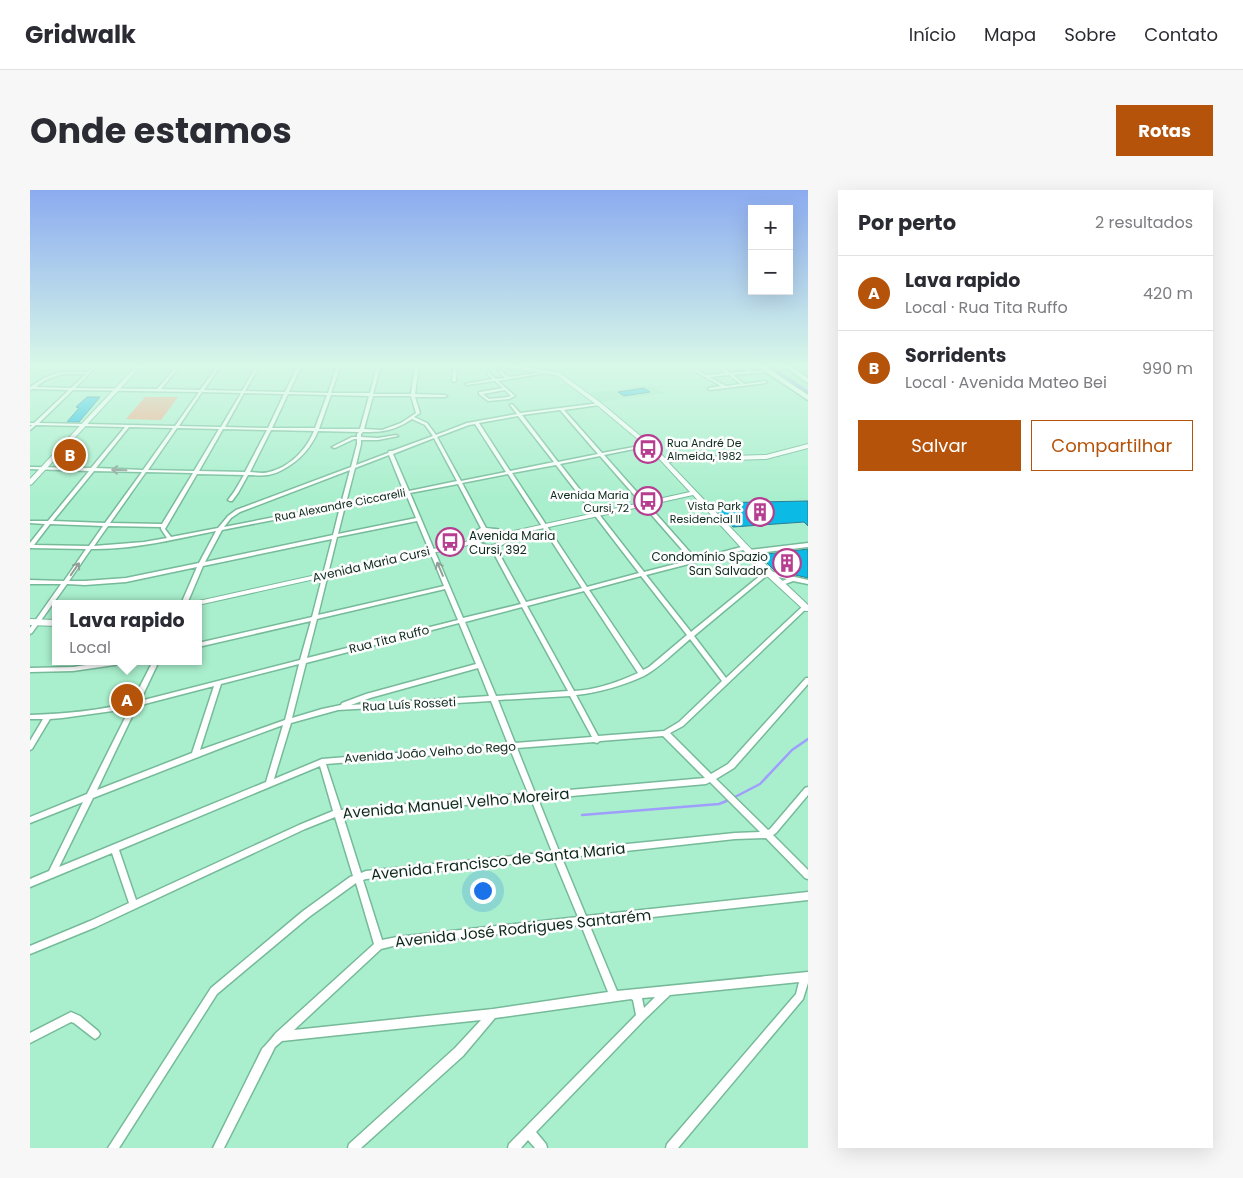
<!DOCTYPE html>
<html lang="pt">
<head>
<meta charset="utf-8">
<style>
  :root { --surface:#fff; --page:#f7f7f7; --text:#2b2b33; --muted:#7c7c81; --line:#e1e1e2; --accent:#b45309 }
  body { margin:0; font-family:Poppins,sans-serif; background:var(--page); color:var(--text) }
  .controls { position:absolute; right:15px; top:15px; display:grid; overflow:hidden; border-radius:0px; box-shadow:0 5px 20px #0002 }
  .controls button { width:45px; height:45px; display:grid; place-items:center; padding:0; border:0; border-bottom:1px solid var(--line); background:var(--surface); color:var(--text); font:25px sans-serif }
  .you { position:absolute; left:452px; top:700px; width:18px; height:18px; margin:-12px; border:4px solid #fff; border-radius:50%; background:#1a73e8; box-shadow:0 0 0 8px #1a73e833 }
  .badge { display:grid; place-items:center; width:32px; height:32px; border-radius:50%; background:var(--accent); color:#fff; font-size:16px; font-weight:700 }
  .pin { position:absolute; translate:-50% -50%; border:2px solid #fff; box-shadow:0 1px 5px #0006 }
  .popup { position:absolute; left:22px; top:410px; width:150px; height:65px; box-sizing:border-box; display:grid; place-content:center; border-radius:0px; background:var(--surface); filter:drop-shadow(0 1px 4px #0005); font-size:16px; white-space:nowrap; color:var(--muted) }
  .popup b { font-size:19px; color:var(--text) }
  .popup::after { content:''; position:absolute; left:50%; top:100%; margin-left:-10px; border:10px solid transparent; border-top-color:var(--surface) }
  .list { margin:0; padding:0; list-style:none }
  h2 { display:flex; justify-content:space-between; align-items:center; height:65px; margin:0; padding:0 20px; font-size:21px }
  h2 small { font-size:16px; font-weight:400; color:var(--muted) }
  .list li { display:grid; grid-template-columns:32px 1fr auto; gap:15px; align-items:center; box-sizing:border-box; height:75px; padding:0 20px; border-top:1px solid var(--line) }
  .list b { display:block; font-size:19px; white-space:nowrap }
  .list p { margin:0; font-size:16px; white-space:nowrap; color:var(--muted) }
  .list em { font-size:16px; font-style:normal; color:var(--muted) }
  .actions { display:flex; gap:10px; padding:15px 20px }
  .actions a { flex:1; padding:11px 0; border:1px solid var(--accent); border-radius:0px; text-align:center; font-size:18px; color:var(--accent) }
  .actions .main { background:var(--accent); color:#fff }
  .map { position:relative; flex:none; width:778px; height:958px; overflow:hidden; border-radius:0px }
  header { display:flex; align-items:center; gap:30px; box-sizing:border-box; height:70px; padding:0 25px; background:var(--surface); border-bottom:1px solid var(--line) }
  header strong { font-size:24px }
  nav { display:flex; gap:28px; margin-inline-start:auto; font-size:18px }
  .intro { display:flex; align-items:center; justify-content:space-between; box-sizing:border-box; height:120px; padding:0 30px }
  h1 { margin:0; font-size:35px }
  .button { padding:12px 22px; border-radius:0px; background:var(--accent); color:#fff; font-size:18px; font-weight:700 }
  main { display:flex; gap:30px; padding:0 30px }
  aside { flex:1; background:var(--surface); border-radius:0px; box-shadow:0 5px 20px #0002 }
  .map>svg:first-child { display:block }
  .built { fill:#97e6c0 }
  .green { fill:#f8a07d }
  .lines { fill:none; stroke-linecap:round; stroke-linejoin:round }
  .stream { stroke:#9f9efc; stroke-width:2.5 }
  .river { fill:#9f9efc; fill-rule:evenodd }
  .building { fill:#0cbae6; stroke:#2e7c95 }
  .street-casing { stroke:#76ba99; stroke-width:3 }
  .secondary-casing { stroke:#76ba99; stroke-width:2 }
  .highway-casing { stroke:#76ba99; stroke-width:3 }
  .street { fill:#fff; fill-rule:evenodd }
  .secondary { fill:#fff; fill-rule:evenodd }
  .highway { fill:#fff; fill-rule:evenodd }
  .oneway { stroke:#929f99 }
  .labels { text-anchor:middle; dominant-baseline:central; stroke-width:5; stroke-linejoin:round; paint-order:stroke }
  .far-poi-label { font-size:11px; fill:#0d291d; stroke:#fefefe; text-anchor:end }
  .far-street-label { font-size:11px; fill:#0d291d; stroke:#fefefe }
  .poi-label { font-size:12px; fill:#0d291d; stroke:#fefefe; text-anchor:start }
  .street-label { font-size:12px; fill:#0d291d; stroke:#fefefe }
  .near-street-label { font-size:15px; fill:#0d291d; stroke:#fefefe }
</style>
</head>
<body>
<header>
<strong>Gridwalk</strong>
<nav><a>Início</a><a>Mapa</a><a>Sobre</a><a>Contato</a></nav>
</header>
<div class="intro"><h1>Onde estamos</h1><a class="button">Rotas</a></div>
<main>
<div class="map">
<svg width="778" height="958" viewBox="0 0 778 958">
  <rect width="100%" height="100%" fill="#a9efcd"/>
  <!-- built -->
  <path class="built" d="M618 195 635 203 571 212 560 203Z"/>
  <!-- green -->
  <path class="green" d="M115 207H148L131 230 96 229Z"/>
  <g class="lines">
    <!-- stream -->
    <path class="stream" d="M703 608 730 594 762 560 778 549
      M552 625 689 614 699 610"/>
    <!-- river -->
    <path class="river" d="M733 175H741L778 200V205Z"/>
  </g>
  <!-- building -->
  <path class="building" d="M614 198 620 202 594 206 588 202Z
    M57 207H70L49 232H37L49 218 46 217Z
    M778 311V336L774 332 703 337 679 313Z
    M778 359V388L744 380 729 365Z"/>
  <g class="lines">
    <defs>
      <path id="street" d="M5 175 0 178 1 175Z
        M65 175H68L45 198 127 199 148 175H151L131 199 170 200 188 175H191L174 200 212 201 227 175H230L215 201 255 202 268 175H272L259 202 298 203 307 175H311L301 203H340L347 175H351L343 204H381L385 175H389L385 204 415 205 417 206 415 207H385L390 223 384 227 397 233 406 245 437 233 487 224 480 215 482 214 490 223 570 213 571 214 569 215 534 220 572 263 620 254V256H619L574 265 666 369 715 356 718 358 717 359 616 385 661 442 731 385 739 381 778 390V394L763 391 750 396 747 394 748 393 757 389 740 385 735 387 664 446 696 488 773 416H777L778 417 653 536 640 543 681 584 698 574 776 488H778V494L704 578 686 589 738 640 740 639 775 598 778 597V605L746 643 743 645 778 680V689L775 688 736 648 705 649 532 668 556 726 778 702V710L559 734 587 801 778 782V793L773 809 648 958H636L637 954 766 804 769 792 640 805 614 830 506 942 516 954 517 958H505L498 950 491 958H478L479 954 606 825 603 810 601 809 465 828 433 866 331 958H318L319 954 425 858 451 830 252 851 245 857 240 867 194 958H183L232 859C236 855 242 848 245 844L247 842 344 754 326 693 279 727 187 804 89 958H78L181 798 273 721 320 687 323 686 305 627 275 639 66 737 0 764V756L60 731 99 713 82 663 0 697V689L19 681 53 612 0 633V627L57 604 100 518 90 520 32 528 20 529 2 559 0 560V551L13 529H0V525C34 524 69 521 102 512L123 471H129L110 511 270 470 281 431 168 457V453L282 427 302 349 173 376 157 414H151L167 377 96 392 55 395 37 394 2 443 0 444V438L31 394H0V390L34 391 56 359 0 358V353L15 334 0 333V331H18L59 281 0 279V277L61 278 95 237 6 235 0 240V237L2 235H0V233H4L39 200 3 199 0 200V197L14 188 27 183 34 182H58ZM34 184H56L41 198 6 197C14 190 23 186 34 184ZM43 200 169 202 145 236 9 233ZM172 202 211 203 191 237 149 236ZM214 203 254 204 238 238 195 237ZM258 204 297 205 285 238H242ZM301 205 339 206 330 239H289ZM343 206H381L386 223 371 233 352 240 334 239ZM530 220 568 264 528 272 492 225ZM488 226 524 272 480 281 449 233ZM382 229 395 235 403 246 362 261H359L358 263 326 275 331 254V250H348L368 246 366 245 348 248 331 247V244L333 242C353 242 364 241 382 229ZM445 234 476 282 431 291 407 247 439 235ZM99 237 143 238 113 280 66 278ZM147 238 189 239 164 281 118 280ZM193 239 237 240 215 282 169 281ZM241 240 284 241C276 260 260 277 239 282 233 284 226 282 220 282ZM288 241 329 242 327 244V247H322L302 257 305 258 324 249H327V254L321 277 206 320 198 326 188 338 141 347 135 339 167 284 214 285 204 302 198 310 200 311H202L208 303 218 285C225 285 232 286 238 285 244 284 249 282 254 279 270 270 281 258 288 241ZM404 248 427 291 379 301 363 264ZM359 265 374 302 316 313 325 278ZM570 266 661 370 614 382 530 274ZM526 275 609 383 557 397 482 283ZM320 280 311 314 194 337 201 328 210 322ZM64 281 112 282 75 333 23 331ZM116 282 163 283 132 334 80 333ZM478 284 552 398 496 412 466 358 474 354 479 350C472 337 469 340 456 338L432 293ZM428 294 451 338 440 344V348C445 355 452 358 461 358L491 414 433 428 380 303ZM376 304 386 328 308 344 315 316ZM310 317 303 345 175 372 192 340ZM387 331 414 396 288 425 307 347ZM20 334 73 336 59 356 4 355ZM78 336 131 337V339L137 348 114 352 64 356ZM186 341 169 373 96 388 55 391H39L61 359C103 360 145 349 186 341ZM455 341 470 343 473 350C464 358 453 357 444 348V346ZM611 386 657 445 619 477 613 480 559 400ZM415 399 428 430 277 468 287 429ZM554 401 608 483C588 492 566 500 544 501L497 416ZM492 417 538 501 466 506 435 432ZM429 433 446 474 336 504 312 513 311 515 292 519 262 528 276 473ZM660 449 692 491 649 532 634 541 568 546 546 505C567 503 595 495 614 486 629 478 646 461 660 449ZM269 474 255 530 170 560 191 494ZM448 478 459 506 321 515 340 508ZM184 496 162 563 67 600 107 516ZM540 506 562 547 485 553 468 510ZM461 511 478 554 292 569 244 589 261 533 308 520ZM253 535 236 592 29 677 63 608 199 555ZM633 546 675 588 505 603 487 558 564 552 567 553 570 551ZM480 559 498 603 311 620 296 574ZM290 576 303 621 269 635 106 710 89 660ZM680 592 730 642 705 643 529 661 508 609 676 594ZM501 609 522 662 336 681 331 683 313 626ZM524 669 548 727 367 747 352 750 333 690 336 689ZM551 735 578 802 463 819 264 840 351 759 367 755ZM625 807 614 818 612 808Z
        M423 175H427L426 191 424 192 422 191Z
        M654 175H658L676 185 696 183 686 175H690L700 183 718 181 710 175H714L722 181 736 180 738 181 736 182 703 185 714 194 735 191 737 192 735 193 680 200 678 199 679 198 691 196ZM699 185 711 194 696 196 679 187Z
        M470 180 478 187 521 181 523 182 468 191 485 206 479 209 458 211 449 204V202H450L473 198 465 191 437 195 435 194 463 189 457 184 459 183 466 189 475 188 468 181ZM475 200 481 206 478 207 459 209 453 204Z
        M778 353V357L719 364 716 362 719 360Z
        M82 471H101L98 473 43 481 0 482V478L43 477Z
        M41 822 50 826 68 841 70 844 68 847 65 849 62 847 44 833 41 832 0 853V843Z"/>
      <path id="secondary" d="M107 175H112L2 294 0 295V289Z
        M463 175 503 178 530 183 571 213 626 259 635 268 736 265 778 254V258L736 269 638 272 742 381 778 415V421H775L736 385 663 305 168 415V414H160L164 412 660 302 622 261 567 215 526 185Z
        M0 429 26 430V436L0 435Z"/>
      <path id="highway" d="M725 175H733L778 205V210Z
        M752 175H759L778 188V193Z"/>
    </defs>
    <!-- street casing -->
    <use href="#street" class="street-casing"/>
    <!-- secondary casing -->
    <use href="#secondary" class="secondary-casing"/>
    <!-- highway casing -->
    <use href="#highway" class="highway-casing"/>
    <!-- street -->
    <use href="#street" class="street"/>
    <!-- secondary -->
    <use href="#secondary" class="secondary"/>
    <!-- highway -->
    <use href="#highway" class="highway"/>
  </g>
  <!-- one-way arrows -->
  <defs><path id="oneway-shaft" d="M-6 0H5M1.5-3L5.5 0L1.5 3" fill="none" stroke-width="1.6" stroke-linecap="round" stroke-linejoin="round" transform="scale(1.25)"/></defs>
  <g class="oneway">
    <use href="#oneway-shaft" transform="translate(89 280) rotate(-178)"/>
    <use href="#oneway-shaft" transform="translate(45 379) rotate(-55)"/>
    <use href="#oneway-shaft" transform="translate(410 379) rotate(-113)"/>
  </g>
  <!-- sky -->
  <linearGradient id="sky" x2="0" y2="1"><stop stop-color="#8babf0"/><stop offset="0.57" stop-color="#d8f8e8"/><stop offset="1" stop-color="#d8f8e8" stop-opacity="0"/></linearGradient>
  <rect width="778" height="309" fill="url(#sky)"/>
  <!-- icons -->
  <defs>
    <symbol id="bus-ring" viewBox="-11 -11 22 22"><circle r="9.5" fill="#fefefe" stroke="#b63d90" stroke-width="1.5"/><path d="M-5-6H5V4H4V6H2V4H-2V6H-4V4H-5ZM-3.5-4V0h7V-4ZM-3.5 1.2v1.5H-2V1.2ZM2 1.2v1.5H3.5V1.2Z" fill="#b63d90"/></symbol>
    <symbol id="building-ring" viewBox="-11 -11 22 22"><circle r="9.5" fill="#fefefe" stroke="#b63d90" stroke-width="1.5"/><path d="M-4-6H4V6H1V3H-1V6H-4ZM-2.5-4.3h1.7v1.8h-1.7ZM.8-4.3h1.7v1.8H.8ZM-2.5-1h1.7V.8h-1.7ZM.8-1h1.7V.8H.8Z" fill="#b63d90"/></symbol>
  </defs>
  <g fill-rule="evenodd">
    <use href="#bus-ring" x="602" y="243" width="32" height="32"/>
    <use href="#bus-ring" x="602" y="295" width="32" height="32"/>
    <use href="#building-ring" x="714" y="306" width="32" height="32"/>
    <use href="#bus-ring" x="404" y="336" width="32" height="32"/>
    <use href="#building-ring" x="741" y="357" width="32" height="32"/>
  </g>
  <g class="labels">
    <!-- far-poi labels -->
    <g class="far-poi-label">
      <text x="637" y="253" text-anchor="start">Rua André De<tspan x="637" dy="13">Almeida, 1982</tspan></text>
      <text x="599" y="305">Avenida Maria<tspan x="599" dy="13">Cursi, 72</tspan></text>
      <text x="711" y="316">Vista Park<tspan x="711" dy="13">Residencial II</tspan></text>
    </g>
    <!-- far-street labels -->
    <g class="far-street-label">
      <text transform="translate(310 315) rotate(-11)">Rua Alexandre Ciccarelli</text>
    </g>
    <!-- poi labels -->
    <g class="poi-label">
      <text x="439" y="345">Avenida Maria<tspan x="439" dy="14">Cursi, 392</tspan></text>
      <text x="738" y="366" text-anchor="end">Condomínio Spazio<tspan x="738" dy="14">San Salvador</tspan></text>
    </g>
    <!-- street labels -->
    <g class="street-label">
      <text transform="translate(341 374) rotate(-13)">Avenida Maria Cursi</text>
      <text transform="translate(359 449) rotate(-14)">Rua Tita Ruffo</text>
      <text transform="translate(379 514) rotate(-3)">Rua Luís Rosseti</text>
      <text transform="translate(400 562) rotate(-4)">Avenida João Velho do Rego</text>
    </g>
    <!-- near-street labels -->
    <g class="near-street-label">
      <text transform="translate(426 613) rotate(-5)">Avenida Manuel Velho Moreira</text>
      <text transform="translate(468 671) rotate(-6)">Avenida Francisco de Santa Maria</text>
      <text transform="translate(493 738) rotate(-6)">Avenida José Rodrigues Santarém</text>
    </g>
  </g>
</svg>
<div class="controls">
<button>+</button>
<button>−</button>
</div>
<div class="you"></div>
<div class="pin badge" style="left:97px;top:510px">A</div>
<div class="popup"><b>Lava rapido</b>Local</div>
<div class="pin badge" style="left:40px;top:265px">B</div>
</div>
<aside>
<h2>Por perto<small>2 resultados</small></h2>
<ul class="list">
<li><span class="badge">A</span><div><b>Lava rapido</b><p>Local · Rua Tita Ruffo</p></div><em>420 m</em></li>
<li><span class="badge">B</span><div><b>Sorridents</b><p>Local · Avenida Mateo Bei</p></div><em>990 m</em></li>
</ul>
<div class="actions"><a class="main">Salvar</a><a>Compartilhar</a></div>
</aside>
</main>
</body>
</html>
